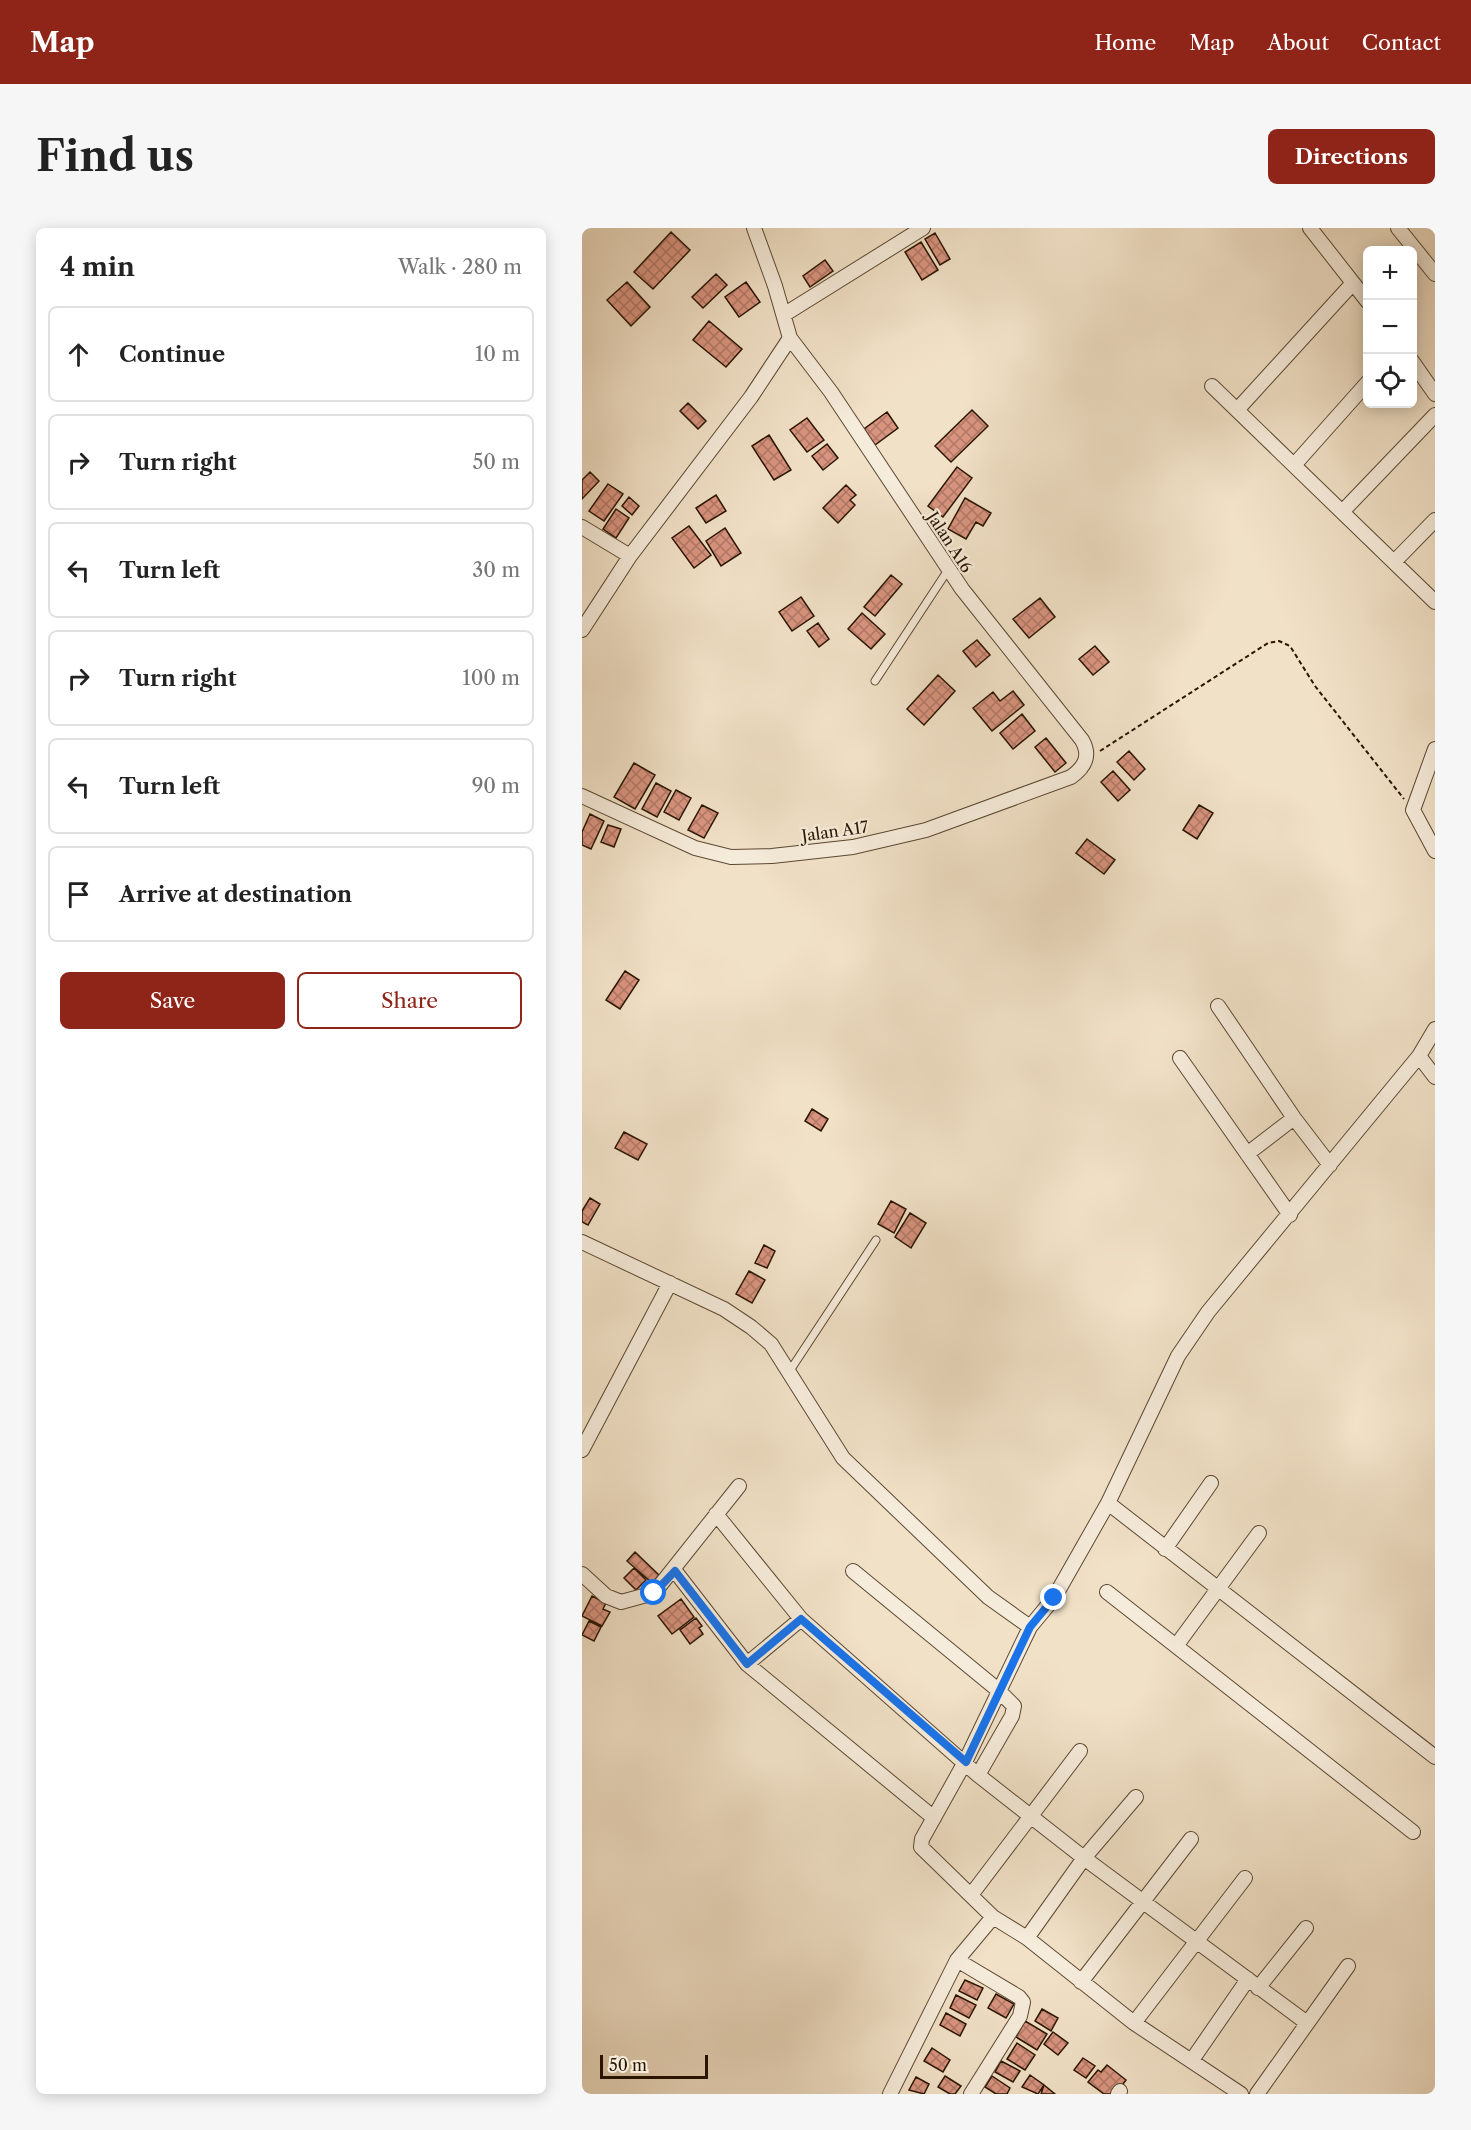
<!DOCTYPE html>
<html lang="en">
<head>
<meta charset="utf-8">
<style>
  :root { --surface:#fff; --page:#f6f6f6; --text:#222; --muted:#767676; --line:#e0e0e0; --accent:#8f2418 }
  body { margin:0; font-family:"Libre Caslon Text",serif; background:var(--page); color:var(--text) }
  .controls { position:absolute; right:18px; top:18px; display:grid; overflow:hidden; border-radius:9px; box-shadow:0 3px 15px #0003 }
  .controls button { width:54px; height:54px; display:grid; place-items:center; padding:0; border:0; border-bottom:2px solid var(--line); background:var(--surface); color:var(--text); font:30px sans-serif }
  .scale { position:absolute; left:18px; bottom:15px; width:108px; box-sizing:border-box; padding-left:6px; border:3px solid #2b1500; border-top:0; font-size:16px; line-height:21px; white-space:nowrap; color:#2b1500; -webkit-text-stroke:4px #f6ecdb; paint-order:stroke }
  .stop { position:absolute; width:18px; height:18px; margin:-14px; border:4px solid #1a73e8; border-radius:50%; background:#fff }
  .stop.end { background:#1a73e8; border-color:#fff; box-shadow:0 2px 6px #0008 }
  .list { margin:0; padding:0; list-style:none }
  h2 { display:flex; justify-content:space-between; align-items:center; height:78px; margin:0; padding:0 24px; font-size:26px }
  h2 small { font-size:20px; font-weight:400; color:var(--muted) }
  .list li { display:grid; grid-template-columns:39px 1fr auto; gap:18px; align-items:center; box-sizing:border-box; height:96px; margin:0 12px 12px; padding:0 12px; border:2px solid var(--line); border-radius:9px }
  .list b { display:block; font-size:22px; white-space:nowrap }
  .list em { font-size:20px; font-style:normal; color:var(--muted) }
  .actions { display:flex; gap:12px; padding:18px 24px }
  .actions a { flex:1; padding:14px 0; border:2px solid var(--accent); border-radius:9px; text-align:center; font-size:21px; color:var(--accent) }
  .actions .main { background:var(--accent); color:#fff }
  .icon { flex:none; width:33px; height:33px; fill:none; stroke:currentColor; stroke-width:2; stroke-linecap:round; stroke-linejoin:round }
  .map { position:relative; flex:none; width:853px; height:1866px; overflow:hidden; border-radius:9px }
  header { display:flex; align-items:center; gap:36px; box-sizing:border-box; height:84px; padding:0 30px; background:var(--accent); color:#fff }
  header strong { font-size:28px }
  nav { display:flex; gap:33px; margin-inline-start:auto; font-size:21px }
  .intro { display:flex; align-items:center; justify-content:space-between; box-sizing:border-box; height:144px; padding:0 36px }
  h1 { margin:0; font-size:42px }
  .button { padding:15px 27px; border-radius:9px; background:var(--accent); color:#fff; font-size:21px; font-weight:700 }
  main { display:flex; gap:36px; padding:0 36px }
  aside { flex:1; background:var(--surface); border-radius:9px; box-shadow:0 3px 15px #0003 }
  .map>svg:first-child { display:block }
  .building { fill:url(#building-cross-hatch); stroke:#2b1500; stroke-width:1.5 }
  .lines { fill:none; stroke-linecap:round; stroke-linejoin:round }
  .service-casing { stroke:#5c4832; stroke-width:9 }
  .minor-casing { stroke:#5c4832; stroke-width:16 }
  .path { stroke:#2b1500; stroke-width:2; stroke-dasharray:4.5 3; stroke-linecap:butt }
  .service { stroke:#f6ecdb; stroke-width:7 }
  .minor { stroke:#f6ecdb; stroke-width:14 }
  .route { stroke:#1a73e8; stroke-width:8 }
  .labels { text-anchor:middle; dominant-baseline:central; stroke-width:4.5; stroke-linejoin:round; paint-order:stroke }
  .street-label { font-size:16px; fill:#2b1500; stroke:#f6ecdb }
</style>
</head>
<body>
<header>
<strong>Map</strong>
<nav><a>Home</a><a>Map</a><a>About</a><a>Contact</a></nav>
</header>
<div class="intro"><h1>Find us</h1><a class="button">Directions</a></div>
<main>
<aside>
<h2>4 min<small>Walk · 280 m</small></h2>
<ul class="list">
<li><svg class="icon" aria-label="ahead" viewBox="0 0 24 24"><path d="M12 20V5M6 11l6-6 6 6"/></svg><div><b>Continue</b></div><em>10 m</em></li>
<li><svg class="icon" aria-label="right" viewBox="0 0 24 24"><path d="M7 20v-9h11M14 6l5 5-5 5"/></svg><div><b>Turn right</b></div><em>50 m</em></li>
<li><svg class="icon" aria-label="left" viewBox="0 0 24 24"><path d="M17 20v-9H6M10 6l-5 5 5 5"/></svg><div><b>Turn left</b></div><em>30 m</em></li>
<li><svg class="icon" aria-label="right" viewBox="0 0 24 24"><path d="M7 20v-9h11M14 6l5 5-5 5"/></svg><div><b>Turn right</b></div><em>100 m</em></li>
<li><svg class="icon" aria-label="left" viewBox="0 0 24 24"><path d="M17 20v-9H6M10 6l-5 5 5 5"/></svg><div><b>Turn left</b></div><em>90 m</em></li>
<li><svg class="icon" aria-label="arrive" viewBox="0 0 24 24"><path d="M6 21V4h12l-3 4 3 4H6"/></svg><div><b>Arrive at destination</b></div></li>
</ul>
<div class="actions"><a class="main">Save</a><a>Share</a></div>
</aside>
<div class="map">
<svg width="853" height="1866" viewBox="0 0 853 1866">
  <defs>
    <pattern id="building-cross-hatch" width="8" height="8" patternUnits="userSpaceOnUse" patternTransform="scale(1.5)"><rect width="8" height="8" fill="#d9947f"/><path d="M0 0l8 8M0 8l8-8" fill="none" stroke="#b07866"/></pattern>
  </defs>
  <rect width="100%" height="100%" fill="#f1e1c7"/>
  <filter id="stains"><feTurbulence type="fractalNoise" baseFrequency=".00333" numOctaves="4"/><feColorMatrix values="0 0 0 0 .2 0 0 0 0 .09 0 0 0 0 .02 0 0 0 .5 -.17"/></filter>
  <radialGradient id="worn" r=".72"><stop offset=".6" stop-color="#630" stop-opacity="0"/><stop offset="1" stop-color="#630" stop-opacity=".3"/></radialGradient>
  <!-- building -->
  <path class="building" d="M89 4 108 22 71 61 52 44Z
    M353 5 368 31 358 37 343 11Z
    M339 14 356 42 340 52 323 24Z
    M243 32 251 43 228 59 221 48Z
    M134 46 145 57 121 80 110 69Z
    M45 54 68 79 49 98 25 72Z
    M164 54 178 74 157 89 143 69Z
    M127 93 160 121 144 139 111 112Z
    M106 175 124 193 116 201 98 183Z
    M390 182 406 198 369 234 353 218Z
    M305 184 316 200 293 217 282 201Z
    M225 190 242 212 225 224 208 202Z
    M187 207 209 242 192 252 170 218Z
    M245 216 256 230 241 242 230 228Z
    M375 239 390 250 361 289 346 278Z
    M8 244 17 253 0 271V252Z
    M26 256 41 266 22 293 7 283Z
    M264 257 274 267 268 272 273 277 256 295 241 280Z
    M134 267 144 283 124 295 114 280Z
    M47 269 57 278 50 287 40 278Z
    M383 270 409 285 401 298 394 294 384 311 366 301Z
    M34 281 47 290 34 310 21 301Z
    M107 298 129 327 112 340 90 310Z
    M143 300 159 325 139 338 124 313Z
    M309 347 320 356 293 388 282 379Z
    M219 369 232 388 210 403 197 384Z
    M458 370 473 389 447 410 431 391Z
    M280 385 303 406 289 421 266 401Z
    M236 395 247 411 237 419 225 403Z
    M395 412 408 427 394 439 381 423Z
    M513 418 527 434 511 447 497 431Z
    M356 447 373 463 342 497 325 481Z
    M431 463 442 477 410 503 391 480 411 464 418 473Z
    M440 486 453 503 431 521 418 505Z
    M464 510 484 535 473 544 453 519Z
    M547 523 563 541 552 552 535 534Z
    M52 535 73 547 53 581 32 569Z
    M531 543 548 562 536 573 519 554Z
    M74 555 89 563 75 589 60 581Z
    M94 562 109 570 97 592 82 584Z
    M120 577 136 585 122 610 106 602Z
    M617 577 631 585 615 611 601 602Z
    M8 586 22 593 9 621 0 617V604Z
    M26 597 39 601 32 619 19 614Z
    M505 611 533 632 522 646 494 625Z
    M43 743 57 752 38 781 24 772Z
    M230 881 246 891 239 903 223 893Z
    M42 904 65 916 56 932 33 920Z
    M8 970 18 976 6 997 0 994V983Z
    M309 973 324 981 312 1005 296 996Z
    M328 985 344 995 329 1020 313 1009Z
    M182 1017 193 1023 185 1040 173 1035Z
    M167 1043 183 1052 170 1075 154 1066Z
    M53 1324 77 1347 70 1355 45 1333Z
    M52 1340 64 1352 54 1362 42 1350Z
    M10 1368 24 1375 21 1381 28 1384 20 1398 0 1388Z
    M99 1371 112 1389 90 1406 76 1388Z
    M114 1390 120 1398 117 1400 121 1406 108 1416 98 1402Z
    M7 1393 19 1399 12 1413 0 1407Z
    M383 1752 401 1760 395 1772 377 1763Z
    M414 1766 432 1776 424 1790 406 1780Z
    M374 1767 394 1777 387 1790 368 1780Z
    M460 1781 476 1790 469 1803 453 1793Z
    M364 1785 384 1796 378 1808 358 1797Z
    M443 1793 465 1806 455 1822 434 1809Z
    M471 1804 486 1815 476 1827 462 1816Z
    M435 1815 453 1827 443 1842 425 1831Z
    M350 1820 368 1832 361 1844 342 1833Z
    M501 1830 513 1838 504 1850 492 1842Z
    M419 1833 438 1843 431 1854 413 1844Z
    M525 1837 544 1852 533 1866H522L506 1854 516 1842 519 1844Z
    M448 1847 462 1857 456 1866 440 1859Z
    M363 1848 379 1858 373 1866H368L356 1859Z
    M410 1848 428 1860 425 1866H414L403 1859Z
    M334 1849 347 1856 342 1866 327 1862Z
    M462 1857 473 1866H459Z"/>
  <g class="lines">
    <defs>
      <path id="service" d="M293 453 366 342
        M207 1144 294 1012"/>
      <path id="minor" d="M728 0 786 74
        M816 0 853 46
        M203 86 341 0
        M830 133 853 166
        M630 158 853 374
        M655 182 771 55
        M713 236 786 154
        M760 284 853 187
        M0 299 48 328
        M812 334 853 292
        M0 402 48 328 169 169 208 110
        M853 521 831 582 853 623
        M0 568 113 620 149 629 190 628 271 619 344 602 489 549C503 539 509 528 500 512L380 361 249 164 208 110 193 58 172 0
        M636 778 712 890 748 937
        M837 828 853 849
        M598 830 708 987
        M665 926 712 890
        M0 1014 142 1081 169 1099 189 1116 261 1230 406 1369 448 1399
        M0 1222 88 1055
        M526 1275 853 1529
        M134 1286 219 1391 396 1547 502 1630 725 1795
        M677 1305 594 1418 831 1604
        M583 1321 629 1255
        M93 1343 165 1436 352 1590
        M271 1343 416 1462 432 1478 430 1488 396 1547
        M0 1346 24 1368 39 1374 72 1365 157 1258
        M525 1364 594 1418
        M165 1436 219 1391
        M389 1667 498 1523
        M445 1710 502 1630 554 1569
        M375 1732 437 1769 441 1774 438 1788 389 1866
        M499 1754 609 1611
        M676 1760 724 1700
        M552 1795 663 1650
        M610 1832 666 1751
        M308 1866 375 1732 411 1689
        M536 1866 538 1863
        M659 1866 552 1795 445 1710 411 1689 339 1619 340 1611 383 1534 448 1399 472 1370 526 1275 596 1128 626 1084 837 828 853 801
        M675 1866 766 1738"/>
    </defs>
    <!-- service casing -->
    <use href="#service" class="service-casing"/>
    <!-- minor casing -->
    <use href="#minor" class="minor-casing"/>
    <!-- path -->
    <path class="path" d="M518 523 686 415 697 413 708 418 733 458 822 571"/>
    <!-- service -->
    <use href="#service" class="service"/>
    <!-- minor -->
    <use href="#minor" class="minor"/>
  </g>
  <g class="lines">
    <!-- route -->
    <path class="route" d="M72 1365 93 1343 165 1436 219 1391 384 1534 448 1399 472 1370"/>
  </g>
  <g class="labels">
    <!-- street labels -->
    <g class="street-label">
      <text transform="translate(368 314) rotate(57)">Jalan A16</text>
      <text transform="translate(253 603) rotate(-8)">Jalan A17</text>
    </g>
  </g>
  <rect width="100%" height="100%" filter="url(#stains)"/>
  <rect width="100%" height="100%" fill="url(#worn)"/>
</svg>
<div class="controls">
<button>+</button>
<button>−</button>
<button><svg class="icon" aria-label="locate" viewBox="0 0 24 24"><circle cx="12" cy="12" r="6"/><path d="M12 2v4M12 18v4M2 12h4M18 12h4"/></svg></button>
</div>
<div class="scale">50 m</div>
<div class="stop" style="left:72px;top:1365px"></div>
<div class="stop end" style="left:472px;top:1370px"></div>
</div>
</main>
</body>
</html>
